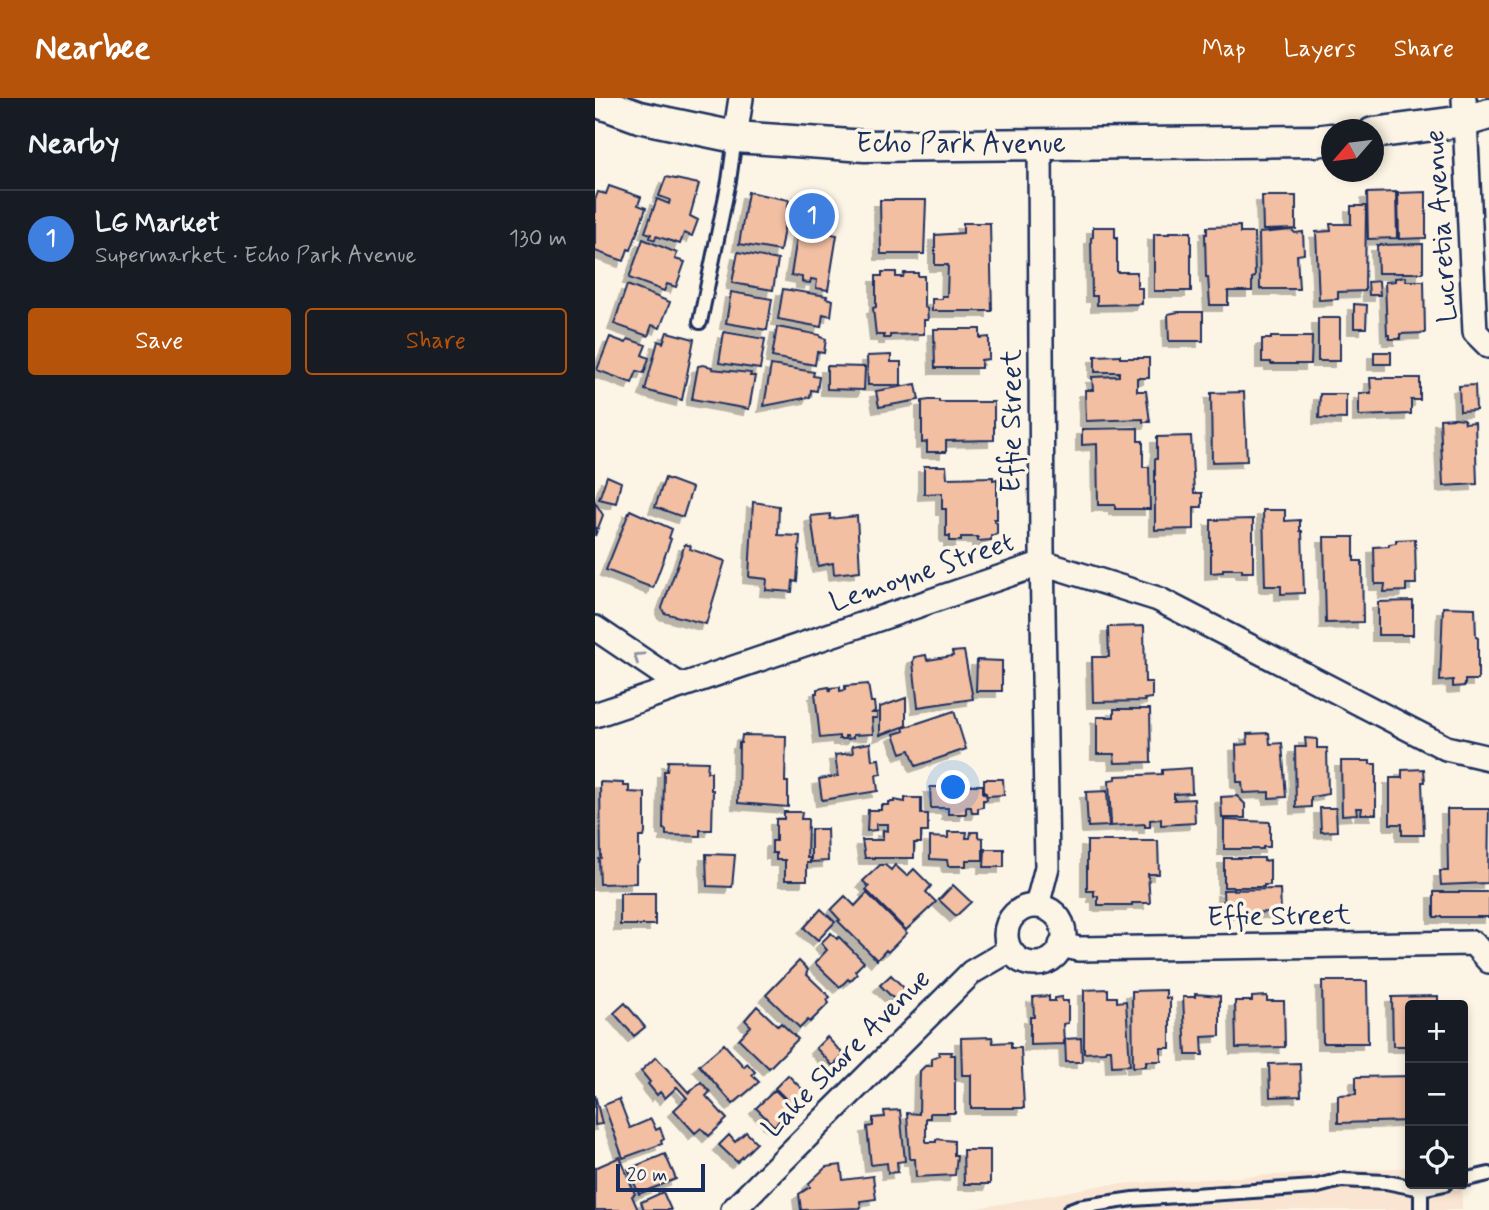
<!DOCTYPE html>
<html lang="en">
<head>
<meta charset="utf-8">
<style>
  :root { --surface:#171b24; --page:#20242c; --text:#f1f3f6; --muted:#9ea1a6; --line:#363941; --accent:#b45309 }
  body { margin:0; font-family:Mynerve,sans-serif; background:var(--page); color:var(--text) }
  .controls { position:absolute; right:21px; bottom:21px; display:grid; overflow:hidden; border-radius:7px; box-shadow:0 4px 10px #0003 }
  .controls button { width:63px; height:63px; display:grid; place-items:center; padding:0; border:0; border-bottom:2px solid var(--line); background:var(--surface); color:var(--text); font:35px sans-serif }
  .compass { position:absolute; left:726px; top:21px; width:63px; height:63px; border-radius:50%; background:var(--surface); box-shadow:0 4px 10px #0003; rotate:242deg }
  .scale { position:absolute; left:21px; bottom:18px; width:89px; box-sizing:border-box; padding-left:7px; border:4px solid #1b2f5e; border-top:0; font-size:19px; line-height:24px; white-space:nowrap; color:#1b2f5e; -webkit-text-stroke:5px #fcf5e5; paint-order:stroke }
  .you { position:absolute; left:359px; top:690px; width:24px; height:24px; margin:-18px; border:5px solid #fff; border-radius:50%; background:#1a73e8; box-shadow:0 0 0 10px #1a73e833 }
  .badge { display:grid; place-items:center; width:46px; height:46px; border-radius:50%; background:var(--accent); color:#fff; font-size:23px; font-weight:700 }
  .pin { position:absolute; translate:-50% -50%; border:4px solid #fff; box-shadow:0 2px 7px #0006 }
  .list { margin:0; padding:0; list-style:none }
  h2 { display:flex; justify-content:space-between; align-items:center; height:91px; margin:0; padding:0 28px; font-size:30px }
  h2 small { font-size:23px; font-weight:400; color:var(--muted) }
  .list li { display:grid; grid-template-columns:46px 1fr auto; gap:21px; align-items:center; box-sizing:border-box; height:98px; padding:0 28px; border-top:2px solid var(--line) }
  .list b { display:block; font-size:26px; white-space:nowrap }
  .list p { margin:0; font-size:23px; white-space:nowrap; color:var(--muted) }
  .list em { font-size:23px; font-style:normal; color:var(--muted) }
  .actions { display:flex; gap:14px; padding:21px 28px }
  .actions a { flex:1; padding:16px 0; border:2px solid var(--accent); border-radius:7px; text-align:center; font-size:24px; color:var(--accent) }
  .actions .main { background:var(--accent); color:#fff }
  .icon { flex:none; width:38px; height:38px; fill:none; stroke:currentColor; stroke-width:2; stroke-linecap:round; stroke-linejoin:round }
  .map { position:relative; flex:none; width:894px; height:1112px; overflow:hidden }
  header { display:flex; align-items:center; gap:42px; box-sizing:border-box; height:98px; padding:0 35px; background:var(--accent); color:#fff }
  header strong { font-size:33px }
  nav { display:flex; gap:38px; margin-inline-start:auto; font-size:24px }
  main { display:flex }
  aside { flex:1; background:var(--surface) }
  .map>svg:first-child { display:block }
  .built { fill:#f9e5d1 }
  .building { fill:#f2bfa3; stroke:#1b2f5e; stroke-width:2; filter:url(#shadow) }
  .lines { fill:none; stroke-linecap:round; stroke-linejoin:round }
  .service-casing { stroke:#1b2f5e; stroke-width:18 }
  .minor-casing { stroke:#1b2f5e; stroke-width:28 }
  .tertiary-casing { stroke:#1b2f5e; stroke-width:35 }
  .service { stroke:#fcf5e5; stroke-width:12 }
  .minor { stroke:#fcf5e5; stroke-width:23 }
  .tertiary { stroke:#fcf5e5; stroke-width:30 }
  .oneway { stroke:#8c92a2 }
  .labels { text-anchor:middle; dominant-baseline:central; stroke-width:7; stroke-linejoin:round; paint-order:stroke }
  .street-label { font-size:28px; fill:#1b2f5e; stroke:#fcf5e5 }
</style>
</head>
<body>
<header>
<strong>Nearbee</strong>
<nav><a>Map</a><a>Layers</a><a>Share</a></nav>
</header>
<main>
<aside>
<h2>Nearby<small></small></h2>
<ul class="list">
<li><span class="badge" style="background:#3f7fe0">1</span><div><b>LG Market</b><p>Supermarket · Echo Park Avenue</p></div><em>130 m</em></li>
</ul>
<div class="actions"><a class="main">Save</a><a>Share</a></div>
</aside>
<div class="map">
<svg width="894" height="1112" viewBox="0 0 894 1112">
  <defs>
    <filter id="shadow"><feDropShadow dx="-6" dy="6" stdDeviation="0" flood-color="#0004"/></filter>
  </defs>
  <rect width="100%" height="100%" fill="#fcf5e5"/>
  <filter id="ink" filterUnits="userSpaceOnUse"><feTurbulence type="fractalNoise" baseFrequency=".0143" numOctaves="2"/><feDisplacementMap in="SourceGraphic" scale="14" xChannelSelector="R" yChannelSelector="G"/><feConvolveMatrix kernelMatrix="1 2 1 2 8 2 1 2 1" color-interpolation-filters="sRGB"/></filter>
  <g filter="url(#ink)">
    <!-- built -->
    <path class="built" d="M815 1069V1086H867V1112H372L508 1087Z"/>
    <!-- building -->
    <path class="building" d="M71 79 104 86 95 118 103 122 97 138 89 135 85 146 61 138 60 142 55 140 56 136 50 134 62 101 74 106 75 102 64 98Z
      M14 88 46 99 43 107 51 110 36 152 33 151 29 163 0 153V102L3 94 11 96Z
      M153 94 194 102 185 153 144 146Z
      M801 94 802 140 773 141 772 95Z
      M831 94V140L804 141 803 95Z
      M667 98H701V131L668 132Z
      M200 99 235 102 231 126H229L227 134 242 137 233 192 221 190 222 182 216 181 215 185 207 184V179L196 177 204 127 196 126Z
      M285 102H331L329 156H286Z
      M756 108H771L770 193 743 194V201L724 202 721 134 736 133 735 126H756Z
      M368 125H395L397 213H337V201H347V198H352L353 167H340V137L368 135Z
      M645 128V135H659L660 179 657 180V193H633V207H615L613 179H611L610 136H612V129Z
      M498 129H520V139H522V174H542V190H547V206L502 207V198H497L496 140 498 139Z
      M697 132 700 135 708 134 709 156 702 157 704 191H665L664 135Z
      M574 134H596V193H559V136H574Z
      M48 141 82 155 80 161 90 164 81 189 72 186 69 193 34 180Z
      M828 146V175H783L782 147Z
      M143 154 183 162 178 192 137 185Z
      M287 174H301V179H308L309 175H323V178H329V209L332 210 333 222H329V236L295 237V240H289V237H281L278 210 281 209V178H287Z
      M811 179V183H829L830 235 805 236V241H794V237H792L790 184 800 183V180Z
      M784 183 785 197H774L773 184Z
      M32 187 75 204 65 230 57 227 53 238 19 226Z
      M188 191 232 198 231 200 238 202 236 218 228 216 226 229 183 221Z
      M136 194 177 201 172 232 131 225Z
      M759 206 772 207 771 230H759Z
      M583 214H608V243H574L573 216Z
      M723 220H745V263H723Z
      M182 229 225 237V239L231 241 229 255 222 254 220 267 177 259Z
      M339 231H385V240L394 239V261L386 262V270H340Z
      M72 234 99 241 87 302 50 292 63 243 68 245Z
      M129 234 170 241 165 271 124 265Z
      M15 239 31 245 33 241 51 247 47 257 54 260 49 275 42 273 37 285 2 272Z
      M676 239H717L716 266H676V264H667V241H676Z
      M779 254H796V266H779Z
      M296 257V264H306V287H273L272 258Z
      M525 257V260H554V280H542V293H551L555 324H548V321L491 323 490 292H498L497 279 524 278V274H500V258Z
      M108 267 117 269V271L156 275 155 278H160L154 311 97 301 103 268Z
      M176 267 219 274 218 278 224 279 222 293 216 292 215 299 169 308Z
      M232 268 270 269 269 292 232 291Z
      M775 280H825V302H816V316L764 318V295H776Z
      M321 286 324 302 284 309 281 293Z
      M880 287 881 312 865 313 864 288Z
      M649 294 652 363 617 364 616 295Z
      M725 296H751V321L724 320Z
      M334 302H344V304H399V342L351 343V354H332V344L327 345V303Z
      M860 320 869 321 870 325 880 324 882 386 848 388 845 321Z
      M543 330V343H548V369H554L555 411H520V407H503L502 346 487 347V331Z
      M596 338 599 395H607V409H599V431L560 432V361H562V339Z
      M329 368H351L352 380 398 379V382L402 381V421H399L400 424 402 425V436L396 438V442L383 443V439H366V443H355V438H351V411H347V395L329 396Z
      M12 378 26 384 21 405 4 401Z
      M70 380 97 390 88 419 60 409Z
      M0 404 8 417 0 438Z
      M158 404 184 408 183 437 205 438 202 484 198 483 197 494 171 492 172 481 154 479Z
      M35 412 77 431 74 440 76 441 58 490 11 472Z
      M668 412H690V423L705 422V433H707L709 495 686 496V488H670Z
      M235 416V421L262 418 265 473 239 476 238 465 223 468 216 418Z
      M658 421V474H647V471H628V474L616 475V422Z
      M729 439H759V463H767L768 524 731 525Z
      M820 441 821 486H811V493L789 494 790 486H780L779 449 794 448V446L801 445V442Z
      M90 446 96 448 95 451 130 463 111 526 69 515 67 510Z
      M818 503V537H783V504Z
      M848 509 880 510 881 539 883 540V582H870V588L858 589V582L845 583Z
      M549 528 550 584H557V600L549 601 550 603 498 604 497 559H514L513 529Z
      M369 553 378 601 323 609 318 564 319 559 331 557 332 562 358 558 357 554Z
      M382 562 407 563V593H381Z
      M273 586 276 604H279L280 613 277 615H282V620H277L278 636 258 637V640L253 641 252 638H250V641H244V638L225 640 220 595H222V591L234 589 235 594V590L245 589V593L250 592V588Z
      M311 600V628L285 637V609Z
      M519 611H555L556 664 520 665 519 656H502V619H519Z
      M359 613 371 651 321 668 315 652 306 655 299 636 309 633 308 630Z
      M674 635 675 646 687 645 691 699 674 700V694L648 695 647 684H642L641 647 653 646 652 636Z
      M147 637 191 638 190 684H193V709L143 705 144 645H146Z
      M710 640 722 641V650H732L733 696 716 699V709L701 710 700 649H711Z
      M275 645 277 662 284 661 286 676 281 677 283 693 227 702 224 681 243 678 240 657 258 655 257 648Z
      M73 663 113 664 112 674H116V692H118L117 732H105V738L71 737V732L68 731 69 673H72Z
      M746 663H775V666H781V716H766L767 710H761L762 716 747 717Z
      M596 670 597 695 579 696V702L599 701 600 725 566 727V721L555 722V729H550V726L516 728 514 682 521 681V678L567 676V672Z
      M829 671 830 684H827L829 737H807V726H795V680H807V672Z
      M389 681H408L409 697 392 698 389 695Z
      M370 682V687H388V695H391L392 702H388V709L383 710V715H377L376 709H371V716H353V710H336L335 689H353V683Z
      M5 684 28 685V688H34V694L50 695V735L49 739H44V763L41 767V785L5 786 4 761 6 760Z
      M512 693 514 728 493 729 491 694Z
      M642 698 650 706V720H627L626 699Z
      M310 700H326V716H333V734H326V745H319V760H270L267 742H288V732L293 733V726H281V732L272 733 273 712H286V707H293V704H299V702L310 704Z
      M725 710H741L742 733 726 734Z
      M852 711H894L893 785 846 787 845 773H853Z
      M189 714H207L206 721H213L212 760H215V765H212V782H190V762H181V755H177V743H181V721H189Z
      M629 722 675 724V749H668V751H629Z
      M216 731H232L233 763 216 764Z
      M353 734H372L371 740H375L376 734H383V739L388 740V762H371V768H353L352 762 335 761V739L353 740Z
      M492 743H563L564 776H553L555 805H537V807H503V798H499V793H492Z
      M390 751H409V769H389Z
      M111 756 140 757 137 789 112 788Z
      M629 760H669V763L675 762V787H669V789H629Z
      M285 767H290L296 772 300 767 312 778 319 771 336 788 331 794 341 804 311 832 271 792 274 789 268 783Z
      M358 787 376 804 361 818 344 802Z
      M685 791 686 814 629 815 628 792Z
      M839 794H894V819H839Z
      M25 795H60V827H25Z
      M272 795 312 835 293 854 291 852 282 862 243 823 245 822 236 812 250 798 260 808Z
      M226 811 240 824 223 842 209 830Z
      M236 835 242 841 244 839 269 864 260 873 262 876 255 883 253 881 245 889 220 865 232 852 226 845Z
      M204 863 213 872 211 876 235 899 232 902 234 905 215 924 213 922 205 930 171 897Z
      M296 877 313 894 302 904 285 887Z
      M727 883H772L773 945H728Z
      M513 891V899H522V904L531 903 535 967 517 968 516 951H511L510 954 489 955V892Z
      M571 892V900H575V950H566V963H551V968L538 969 537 893Z
      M600 896 625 898V938L607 939 608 957H591L588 899H600Z
      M454 898V903H460V900L467 899V903H473V925L468 926 469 946 435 947V919H439L438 899Z
      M672 898V903H689L690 949 641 950 640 903H657V899Z
      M843 898V907H815V948H798L797 899Z
      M30 905 50 929 39 938 19 915Z
      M162 908 183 928 186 925 203 941 174 970 144 941 156 928 150 922Z
      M232 939 249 957 238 968 221 950Z
      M397 939 398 945 416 944V950H426L429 1010H376V977H367L366 940Z
      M486 940 487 964H471L470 941Z
      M129 946 149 969 152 965 160 974 157 977 164 984 138 1006 104 967Z
      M344 954H357L356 957H360V1015H335V1020H331V1044H341V1041L359 1043V1057H362L360 1077 321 1079 320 1061H315L312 1015 324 1016 325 973 330 968H337V961L344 957Z
      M61 959 94 995 106 984 115 994 111 998 132 1021 114 1038 106 1030 100 1035 79 1012 92 1000 82 989 70 1000 65 994 62 997 53 986 55 984 46 973Z
      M705 965 706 998 675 999 674 966Z
      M193 977 211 995 198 1008 180 990Z
      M815 978V1023L743 1025V997L761 996V979Z
      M180 992 198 1010 179 1028 161 1010Z
      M0 997 7 1026 0 1027Z
      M24 1001 35 1030 56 1021 61 1032 65 1030 69 1041 66 1043 67 1046 28 1060 9 1007Z
      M305 1012 310 1063 302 1064 303 1074 293 1075 292 1065 276 1067 272 1029 278 1028V1020L290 1019 289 1013Z
      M151 1034 162 1045 142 1064 124 1047 134 1037 140 1044Z
      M368 1052H395V1086H369Z
      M70 1056 81 1081 44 1096 33 1071Z
      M25 1059 40 1096 37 1098 43 1112H0V1070Z
      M246 1067 248 1082 278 1078 281 1101 265 1103 266 1110 206 1112 204 1096 215 1089 214 1085 231 1069Z
      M68 1094 76 1112H49L46 1104Z"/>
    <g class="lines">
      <defs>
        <path id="service" d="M105 224 134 83 140 40
          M868 1082 894 1076
          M475 1112 483 1109 538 1101 719 1089 746 1082 791 1084 826 1091 850 1086
          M826 1112V1091"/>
        <path id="minor" d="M869 0 880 234 894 248
          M140 39 146 0
          M0 530 86 588
          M0 617 448 465 563 501 851 650 894 660
          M442 808 452 769 447 450 445 46
          M411 837a29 29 0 1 1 58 0a29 29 0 1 1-58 0Z
          M466 847 484 851 878 845 894 863
          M138 1112 377 874 415 852"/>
        <path id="tertiary" d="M0 3 44 19 140 39 270 48 720 43 736 41
          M778 35 870 23 894 16"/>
      </defs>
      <!-- service casing -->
      <use href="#service" class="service-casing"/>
      <!-- minor casing -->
      <use href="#minor" class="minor-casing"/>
      <!-- tertiary casing -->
      <use href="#tertiary" class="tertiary-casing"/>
      <!-- service -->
      <use href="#service" class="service"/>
      <!-- minor -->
      <use href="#minor" class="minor"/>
      <!-- tertiary -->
      <use href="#tertiary" class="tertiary"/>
    </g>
    <!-- one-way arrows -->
    <defs><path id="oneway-chevron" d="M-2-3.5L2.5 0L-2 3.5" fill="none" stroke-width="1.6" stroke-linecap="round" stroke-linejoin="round" transform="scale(1.75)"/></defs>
    <use class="oneway" href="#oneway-chevron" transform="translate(43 559) rotate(-146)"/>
  </g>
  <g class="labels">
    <!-- street labels -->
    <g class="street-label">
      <text x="366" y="46">Echo Park Avenue</text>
      <text transform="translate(847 128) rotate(-94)">Lucretia Avenue</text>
      <text transform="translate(417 323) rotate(-90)">Effie Street</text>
      <text transform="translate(327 475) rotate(-19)">Lemoyne Street</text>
      <text transform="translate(684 819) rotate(-1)">Effie Street</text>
      <text transform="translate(252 956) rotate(-45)">Lake Shore Avenue</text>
    </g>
  </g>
</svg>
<div class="controls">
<button>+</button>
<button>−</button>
<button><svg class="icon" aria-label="locate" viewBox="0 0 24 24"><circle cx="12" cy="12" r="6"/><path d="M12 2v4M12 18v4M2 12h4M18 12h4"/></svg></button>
</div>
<svg class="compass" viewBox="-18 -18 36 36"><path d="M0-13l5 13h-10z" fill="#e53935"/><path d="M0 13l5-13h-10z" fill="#9ea1a6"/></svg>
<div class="scale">20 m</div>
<div class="you"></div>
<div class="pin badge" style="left:217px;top:118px;background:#3f7fe0">1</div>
</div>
</main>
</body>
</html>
